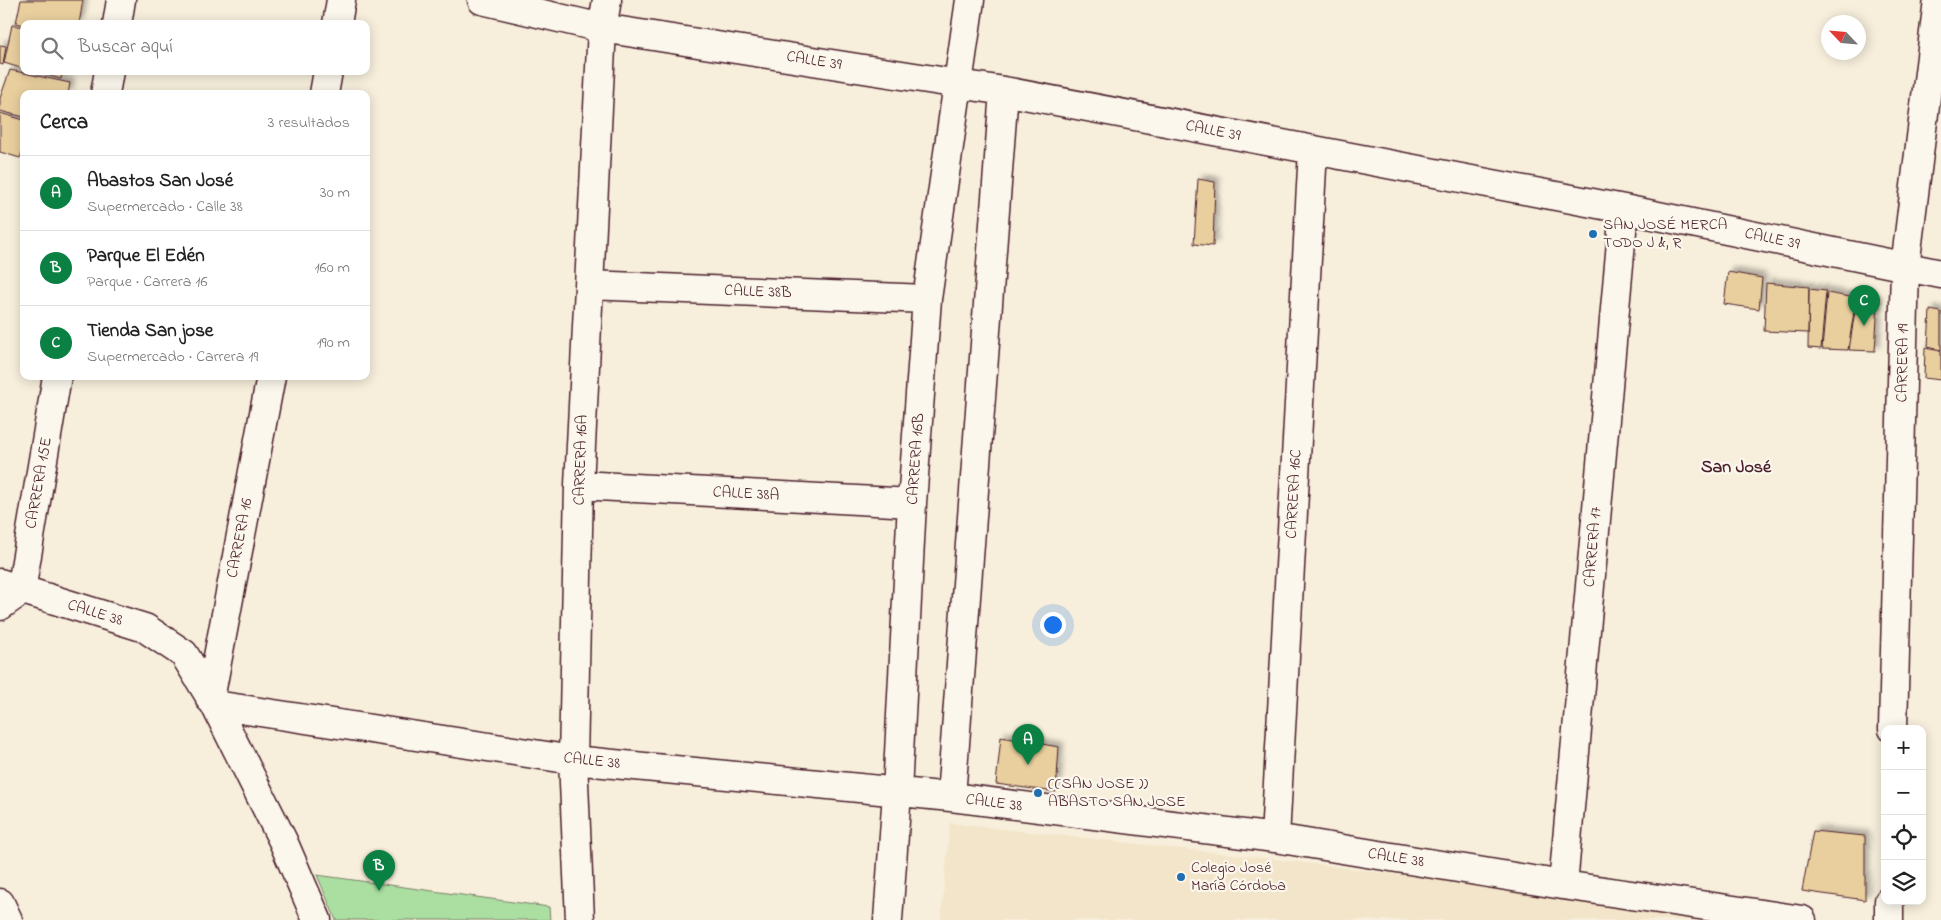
<!DOCTYPE html>
<html lang="es">
<head>
<meta charset="utf-8">
<style>
  :root { --surface:#fff; --page:#f2f2f2; --text:#222; --muted:#767676; --line:#e0e0e0; --accent:#0b8043 }
  body { margin:0; font-family:"Indie Flower",sans-serif; background:var(--page); color:var(--text) }
  .controls { position:absolute; right:15px; bottom:15px; display:grid; overflow:hidden; border-radius:10px; box-shadow:0 2px 12px #0003 }
  .controls button { width:45px; height:45px; display:grid; place-items:center; padding:0; border:0; border-bottom:1px solid var(--line); background:var(--surface); color:var(--text); font:25px sans-serif }
  .compass { position:absolute; left:1821px; top:15px; width:45px; height:45px; border-radius:50%; background:var(--surface); box-shadow:0 2px 12px #0003; rotate:296deg }
  .you { position:absolute; left:1052px; top:624px; width:18px; height:18px; margin:-12px; border:4px solid #fff; border-radius:50%; background:#1a73e8; box-shadow:0 0 0 8px #1a73e833 }
  .badge { display:grid; place-items:center; width:32px; height:32px; border-radius:50%; background:var(--accent); color:#fff; font-size:16px; font-weight:700 }
  .pin { position:absolute; translate:-50% -41px; filter:drop-shadow(0 1px 2px #0008) }
  .pin::after { content:''; position:absolute; top:26px; width:18px; height:15px; background:inherit; clip-path:polygon(0 0,100% 0,50% 100%) }
  .list { margin:0; padding:0; list-style:none }
  h2 { display:flex; justify-content:space-between; align-items:center; height:65px; margin:0; padding:0 20px; font-size:21px }
  h2 small { font-size:16px; font-weight:400; color:var(--muted) }
  .list li { display:grid; grid-template-columns:32px 1fr auto; gap:15px; align-items:center; box-sizing:border-box; height:75px; padding:0 20px; border-top:1px solid var(--line) }
  .list b { display:block; font-size:19px; white-space:nowrap }
  .list p { margin:0; font-size:16px; white-space:nowrap; color:var(--muted) }
  .list em { font-size:16px; font-style:normal; color:var(--muted) }
  .icon { flex:none; width:28px; height:28px; fill:none; stroke:currentColor; stroke-width:2; stroke-linecap:round; stroke-linejoin:round }
  .map { position:relative; flex:none; width:1941px; height:920px; overflow:hidden }
  .search { position:absolute; background:var(--surface); box-shadow:0 2px 12px #0003; left:20px; top:20px; width:350px; height:55px; display:flex; align-items:center; gap:12px; box-sizing:border-box; padding:0 18px; border-radius:10px; color:var(--muted); font-size:19px }
  .panel { position:absolute; background:var(--surface); box-shadow:0 2px 12px #0003; left:20px; top:90px; width:350px; height:290px; border-radius:10px }
  .map>svg:first-child { display:block }
  .built { fill:#f3e5c9 }
  .green { fill:#abdfa1; stroke:#7a7f66 }
  .building { fill:#e9cf9e; stroke:#4a1f2b; filter:url(#shadow) }
  .lines { fill:none; stroke-linecap:round; stroke-linejoin:round }
  .minor-casing { stroke:#4a1f2b; stroke-width:31 }
  .minor { stroke:#fbf7ec; stroke-width:28 }
  .poi-dot { fill:#1f6fb2; stroke:#fbf7ec; stroke-width:2 }
  .labels { text-anchor:middle; dominant-baseline:central; stroke-width:4.5; stroke-linejoin:round; paint-order:stroke }
  .street-label { font-size:16px; fill:#4a1f2b; stroke:#fbf7ec }
  .poi-label { font-size:16px; fill:#4a1f2b; stroke:#fbf7ec; text-anchor:start }
  .neighbourhood-label { font-size:18px; font-weight:bold; fill:#4a1f2b; stroke:#fbf7ec }
</style>
</head>
<body>
<div class="map">
<svg width="1941" height="920" viewBox="0 0 1941 920">
  <defs>
    <filter id="shadow"><feDropShadow dx="4.5" dy="-4.5" stdDeviation="2.5" flood-color="#0004"/></filter>
  </defs>
  <rect width="100%" height="100%" fill="#f7efdc"/>
  <filter id="ink" filterUnits="userSpaceOnUse"><feTurbulence type="fractalNoise" baseFrequency=".02" numOctaves="2"/><feDisplacementMap in="SourceGraphic" scale="10" xChannelSelector="R" yChannelSelector="G"/><feConvolveMatrix kernelMatrix="1 2 1 2 8 2 1 2 1" color-interpolation-filters="sRGB"/></filter>
  <g filter="url(#ink)">
    <!-- built -->
    <path class="built" d="M950 823 1274 859 1561 895 1736 920H941Z"/>
    <!-- green -->
    <path class="green" d="M317 875 549 907 550 920H336Z"/>
    <!-- building -->
    <path class="building" d="M21 0H83L79 24 24 25 16 23Z
      M12 25 24 27V69L4 63Z
      M0 45 6 46 3 65 0 64Z
      M10 70 70 83 68 94H24V117L0 111V98Z
      M33 71H62L61 79Z
      M0 113 24 120V147L20 158 0 152Z
      M1198 179 1215 182 1213 246 1194 244Z
      M1728 272 1762 278 1759 309 1724 304Z
      M1766 283 1809 287 1808 333 1764 331Z
      M1809 289 1826 291 1821 349 1808 348Z
      M1827 293 1856 298 1848 350 1822 349Z
      M1857 298 1878 302 1875 351 1849 350Z
      M1930 310 1941 312V350L1928 347Z
      M1925 348 1941 351V380L1924 378Z
      M1001 737 1059 747 1056 792 996 784Z
      M1813 831 1865 836V900L1802 891Z"/>
    <g class="lines">
      <defs>
        <path id="minor" d="M482 0 602 28 1004 91 1624 209 1941 274
          M117 24 121 0
          M337 24 341 0
          M105 94 109 71
          M324 94 328 71
          M589 285 927 299
          M579 485 912 503
          M0 583 145 628 184 654 215 705 283 841 317 920
          M0 606 21 591 57 376
          M210 699 271 376
          M215 705 573 760 951 797 1275 838 1563 885 1802 920
          M1893 729 1905 267 1938 0
          M951 797 1004 91
          M1275 838 1313 150
          M1563 885 1624 209
          M0 903 8 920
          M580 920 573 760 579 485 602 28 607 0
          M888 920 897 792 912 503 927 299 970 0
          M1889 920V901"/>
      </defs>
      <!-- minor casing -->
      <use href="#minor" class="minor-casing"/>
      <!-- minor -->
      <use href="#minor" class="minor"/>
    </g>
  </g>
  <!-- markers -->
  <g class="poi-dot">
    <circle cx="1593" cy="234" r="5"/>
    <circle cx="1038" cy="793" r="5"/>
    <circle cx="1181" cy="877" r="5"/>
  </g>
  <g class="labels">
    <!-- street labels -->
    <g class="street-label">
      <text transform="translate(814 61) rotate(9)">CALLE 39</text>
      <text transform="translate(1213 131) rotate(11)">CALLE 39</text>
      <text transform="translate(1772 239) rotate(12)">CALLE 39</text>
      <text transform="translate(758 292) rotate(2)">CALLE 38B</text>
      <text transform="translate(1903 363) rotate(-89)">CARRERA 19</text>
      <text transform="translate(916 459) rotate(-86)">CARRERA 16B</text>
      <text transform="translate(581 460) rotate(-88)">CARRERA 16A</text>
      <text transform="translate(39 483) rotate(-80)">CARRERA 15E</text>
      <text transform="translate(746 494) rotate(3)">CALLE 38A</text>
      <text transform="translate(1294 494) rotate(-87)">CARRERA 16C</text>
      <text transform="translate(240 538) rotate(-79)">CARRERA 16</text>
      <text transform="translate(1593 547) rotate(-85)">CARRERA 17</text>
      <text transform="translate(95 613) rotate(17)">CALLE 38</text>
      <text transform="translate(592 761) rotate(6)">CALLE 38</text>
      <text transform="translate(994 803) rotate(7)">CALLE 38</text>
      <text transform="translate(1396 858) rotate(9)">CALLE 38</text>
    </g>
    <!-- poi labels -->
    <g class="poi-label">
      <text x="1603" y="225">SAN JOSÉ MERCA<tspan x="1603" dy="18">TODO J &amp;, R</tspan></text>
      <text x="1048" y="784">((SAN JOSE ))<tspan x="1048" dy="18">ABASTO SAN JOSE</tspan></text>
      <text x="1191" y="868">Colegio José<tspan x="1191" dy="18">María Córdoba</tspan></text>
    </g>
    <!-- neighbourhood labels -->
    <g class="neighbourhood-label">
      <text x="1736" y="468">San José</text>
    </g>
  </g>
</svg>
<div class="controls">
<button>+</button>
<button>−</button>
<button><svg class="icon" aria-label="locate" viewBox="0 0 24 24"><circle cx="12" cy="12" r="6"/><path d="M12 2v4M12 18v4M2 12h4M18 12h4"/></svg></button>
<button><svg class="icon" aria-label="layers" viewBox="0 0 24 24"><path d="M12 4l9 5-9 5-9-5zM3 14l9 5 9-5"/></svg></button>
</div>
<svg class="compass" viewBox="-18 -18 36 36"><path d="M0-13l5 13h-10z" fill="#e53935"/><path d="M0 13l5-13h-10z" fill="#767676"/></svg>
<div class="you"></div>
<div class="pin badge" style="left:1028px;top:765px">A</div>
<div class="pin badge" style="left:379px;top:891px">B</div>
<div class="pin badge" style="left:1864px;top:326px">C</div>
<div class="search"><svg class="icon" aria-label="search" viewBox="0 0 24 24"><circle cx="10" cy="10" r="6"/><path d="M15 15l6 6"/></svg>Buscar aquí</div>
<section class="panel">
<h2>Cerca<small>3 resultados</small></h2>
<ul class="list">
<li><span class="badge">A</span><div><b>Abastos San José</b><p>Supermercado · Calle 38</p></div><em>30 m</em></li>
<li><span class="badge">B</span><div><b>Parque El Edén</b><p>Parque · Carrera 16</p></div><em>160 m</em></li>
<li><span class="badge">C</span><div><b>Tienda San jose</b><p>Supermercado · Carrera 19</p></div><em>190 m</em></li>
</ul>
</section>
</div>
</body>
</html>
